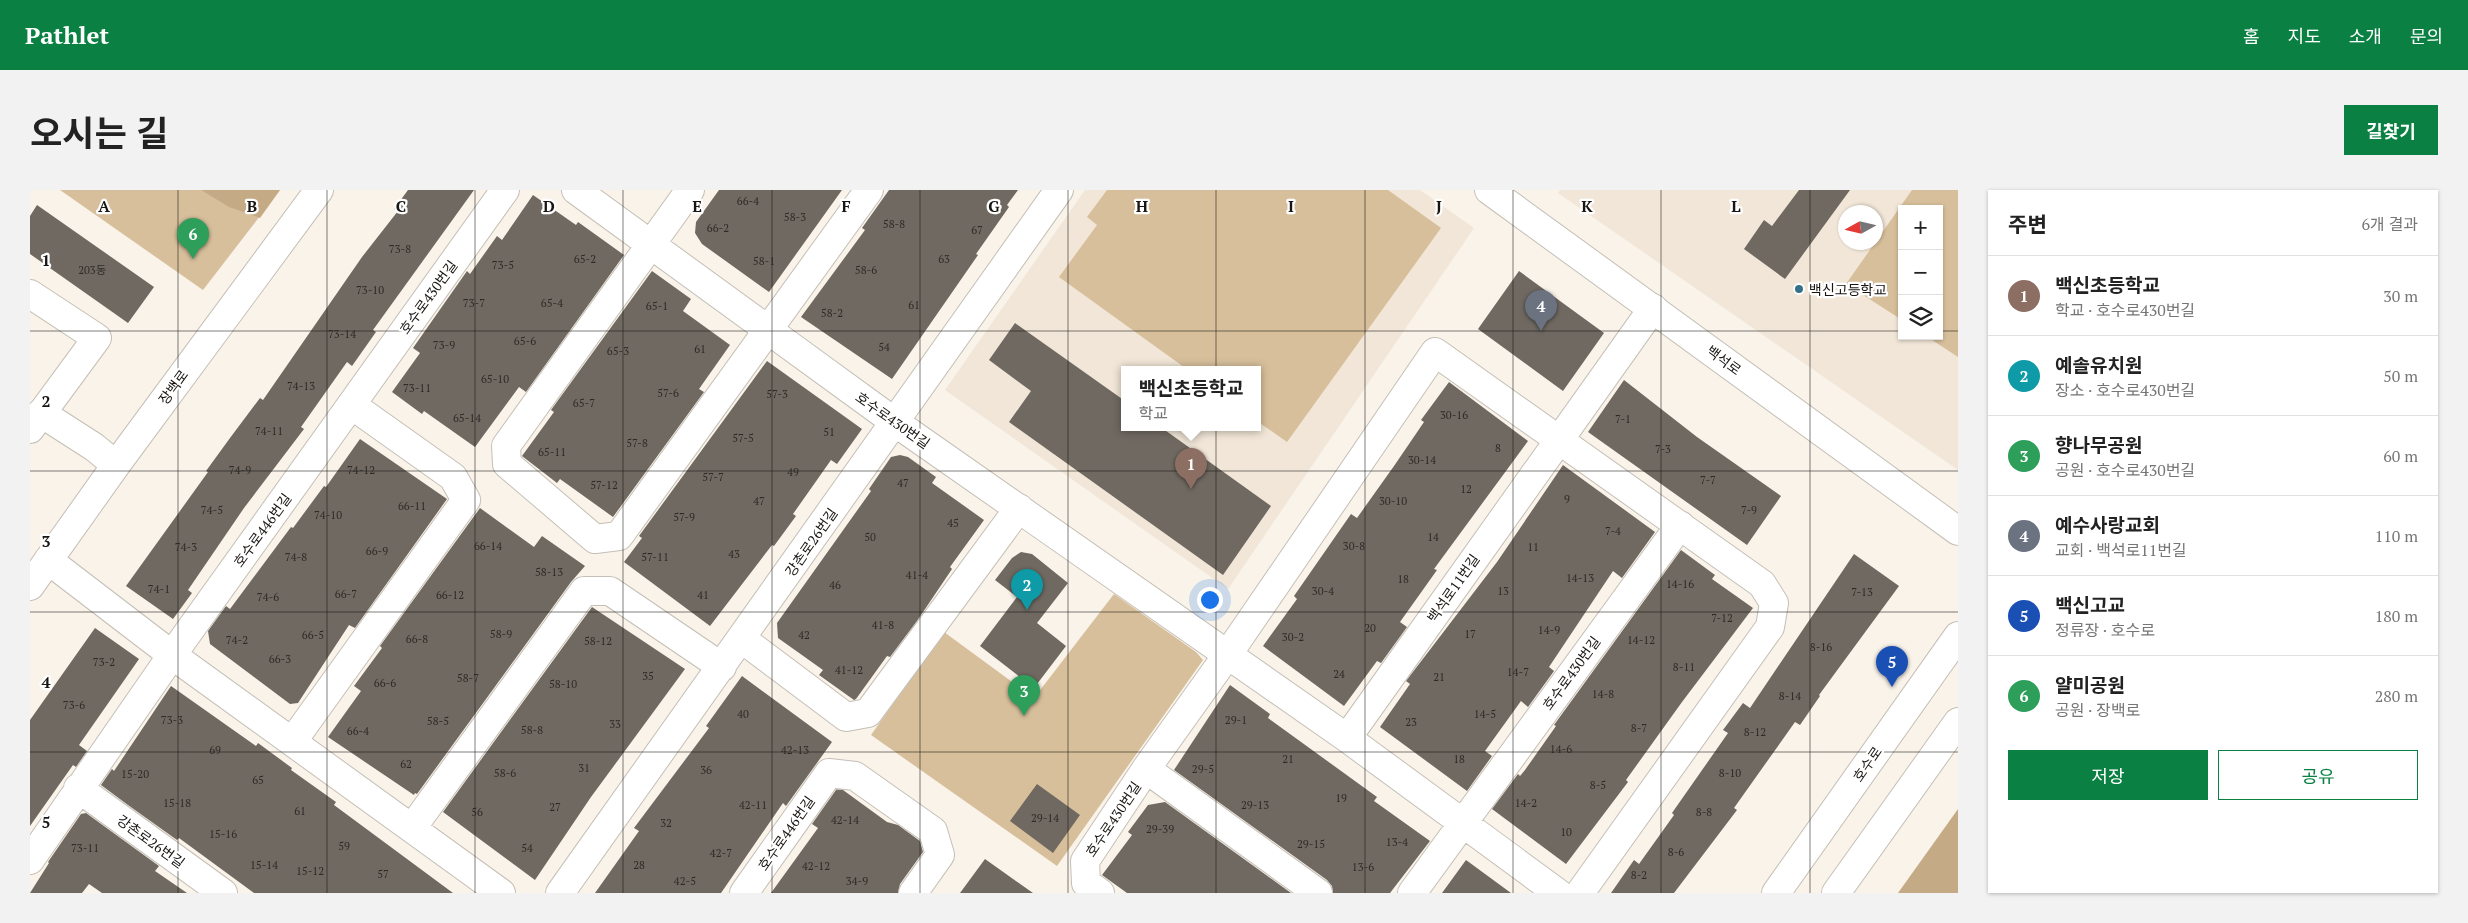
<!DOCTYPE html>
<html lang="ko">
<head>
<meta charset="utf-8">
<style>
  :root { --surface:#fff; --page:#f2f2f2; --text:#222; --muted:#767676; --line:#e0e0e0; --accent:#0b8043 }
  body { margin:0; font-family:"PT Serif","Noto Sans KR",serif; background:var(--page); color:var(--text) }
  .controls { position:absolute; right:15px; top:15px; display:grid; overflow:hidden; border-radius:0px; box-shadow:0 1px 4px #0004 }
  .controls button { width:45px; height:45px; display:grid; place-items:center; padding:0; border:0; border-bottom:1px solid var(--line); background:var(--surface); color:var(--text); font:25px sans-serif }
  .compass { position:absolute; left:1808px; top:15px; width:45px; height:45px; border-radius:50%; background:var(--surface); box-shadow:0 1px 4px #0004; rotate:262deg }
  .you { position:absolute; left:1179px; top:409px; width:18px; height:18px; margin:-12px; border:4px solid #fff; border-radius:50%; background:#1a73e8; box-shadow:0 0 0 8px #1a73e833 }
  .badge { display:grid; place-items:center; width:32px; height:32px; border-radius:50%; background:var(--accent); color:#fff; font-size:16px; font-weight:700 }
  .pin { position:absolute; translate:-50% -41px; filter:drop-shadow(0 1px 2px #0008) }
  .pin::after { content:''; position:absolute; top:26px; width:18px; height:15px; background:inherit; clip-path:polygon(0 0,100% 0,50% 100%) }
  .popup { position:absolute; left:1091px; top:176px; width:140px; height:65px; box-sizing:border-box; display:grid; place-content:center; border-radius:0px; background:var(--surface); filter:drop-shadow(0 1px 4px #0005); font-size:16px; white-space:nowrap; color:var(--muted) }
  .popup b { font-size:19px; color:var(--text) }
  .popup::after { content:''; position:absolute; left:50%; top:100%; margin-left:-10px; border:10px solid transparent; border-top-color:var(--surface) }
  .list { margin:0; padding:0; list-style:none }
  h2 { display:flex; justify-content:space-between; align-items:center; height:65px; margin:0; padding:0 20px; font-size:21px }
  h2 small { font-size:16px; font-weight:400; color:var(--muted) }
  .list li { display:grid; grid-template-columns:32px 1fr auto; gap:15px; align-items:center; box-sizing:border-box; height:80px; padding:0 20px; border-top:1px solid var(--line) }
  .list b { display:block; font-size:19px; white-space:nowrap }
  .list p { margin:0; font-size:16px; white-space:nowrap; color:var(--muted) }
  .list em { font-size:16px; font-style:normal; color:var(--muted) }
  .actions { display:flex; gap:10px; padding:15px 20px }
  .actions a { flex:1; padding:11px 0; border:1px solid var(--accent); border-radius:0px; text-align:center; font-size:18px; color:var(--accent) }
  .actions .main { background:var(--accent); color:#fff }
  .icon { flex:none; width:28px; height:28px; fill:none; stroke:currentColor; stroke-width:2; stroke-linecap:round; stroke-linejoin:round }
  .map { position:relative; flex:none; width:1928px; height:703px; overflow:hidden; border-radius:0px }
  header { display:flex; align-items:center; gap:30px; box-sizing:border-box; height:70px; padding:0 25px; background:var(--accent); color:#fff }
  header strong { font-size:24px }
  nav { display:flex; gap:28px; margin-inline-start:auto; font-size:18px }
  .intro { display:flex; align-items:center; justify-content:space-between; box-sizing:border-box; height:120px; padding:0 30px }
  h1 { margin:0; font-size:35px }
  .button { padding:12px 22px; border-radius:0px; background:var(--accent); color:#fff; font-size:18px; font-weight:700 }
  main { display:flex; gap:30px; padding:0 30px }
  aside { flex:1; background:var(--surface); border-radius:0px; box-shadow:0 1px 4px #0004 }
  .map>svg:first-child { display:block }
  .built { fill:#f1e6d7; fill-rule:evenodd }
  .green { fill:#d7bf9b }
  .forest { fill:#c4ab86 }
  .building { fill:#6f6961 }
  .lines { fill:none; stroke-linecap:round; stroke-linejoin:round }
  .minor-casing { stroke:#c5bfb6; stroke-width:30 }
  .major-casing { stroke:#c5bfb6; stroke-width:30 }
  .minor { stroke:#fff; stroke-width:28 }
  .major { stroke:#fff; stroke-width:28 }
  .grid { fill:none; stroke:#181512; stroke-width:1; stroke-opacity:0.55 }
  .poi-dot { fill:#36718a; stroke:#fff; stroke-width:2 }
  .labels { text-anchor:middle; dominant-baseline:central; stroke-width:4.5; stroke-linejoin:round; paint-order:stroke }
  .number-label { font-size:11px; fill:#2e2a26 }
  .poi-label { font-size:14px; fill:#181512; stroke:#fff; text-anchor:start }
  .street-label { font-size:14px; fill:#181512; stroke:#fff }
  .grid-label { font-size:16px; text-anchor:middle; font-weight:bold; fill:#181512; stroke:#fff; stroke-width:4.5; stroke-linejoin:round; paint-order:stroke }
</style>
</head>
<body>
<header>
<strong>Pathlet</strong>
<nav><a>홈</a><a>지도</a><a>소개</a><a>문의</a></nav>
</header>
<div class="intro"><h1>오시는 길</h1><a class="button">길찾기</a></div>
<main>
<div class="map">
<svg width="1928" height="703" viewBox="0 0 1928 703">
  <rect width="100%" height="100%" fill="#f9f3ea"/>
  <!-- built -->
  <path class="built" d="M1055 0H1390L1444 38 1198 399 915 200ZM1095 180H1227V238H1095Z
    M1530 0H1928V280L1528 3ZM1872 19H1909V146H1872ZM1816 22H1846V52H1816Z"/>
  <!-- green -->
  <path class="green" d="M30 0H250L173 100Z
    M1077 0H1358L1411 38 1257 252 1227 231V180H1158L1029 87 1067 35 1057 27Z
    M1882 0H1928V167L1896 146H1909V19H1872V130L1816 94Z
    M1084 404 1166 462 1173 470 1027 676 841 545 914 442 1004 508Z"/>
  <!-- forest -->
  <path class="forest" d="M171 0H250L230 28 199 17Z
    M1928 619V703H1868Z"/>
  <!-- building -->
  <path class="building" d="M378 0H444L343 140 346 142 322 176 317 172 271 237 274 239 214 318 158 400 162 403 143 429 96 396 178 282 176 281 200 248 230 208 233 210 332 67 368 21 364 19Z
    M689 0H812L739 102 672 54 665 43 666 32Z
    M859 0H988L977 15 979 17 946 64 948 65 862 189 771 127 835 40 832 38Z
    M1769 0H1820L1755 89 1714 59 1734 30 1742 36Z
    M503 5 546 35 548 32 594 65 496 202 489 197 445 257 394 221 392 224 362 202 390 163 383 158 437 81 440 84 467 46 472 50Z
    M7 15 124 97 98 133 0 64V26Z
    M622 81 661 109 653 121 700 155 669 199 674 202 583 327 530 289 527 293 492 266 524 222 521 220Z
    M1489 81 1574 143 1533 201 1448 139Z
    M985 133 1095 211V238H1132L1241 316 1193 385 979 232 1001 201 959 170Z
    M737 171 832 239 807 274 801 270 763 324 766 326 744 356 742 355 680 436 594 372 612 348 609 346Z
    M1594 190 1667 247 1751 306 1717 355 1558 242Z
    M1419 192 1498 251 1404 379 1407 380 1370 432 1377 437 1351 473 1347 471 1314 516 1233 456 1267 409 1264 406 1321 324 1327 328 1364 276 1394 232 1391 230Z
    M330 249 417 309 325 438 319 435 268 513 260 514 180 454 178 441 196 416 200 419 261 337 263 338 294 296 296 297Z
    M870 265 878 267 906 287 902 293 954 330 920 377 922 379 887 431 860 467 857 466 826 509 824 510 789 485 793 480 748 448 747 433 841 301 839 299 861 267Z
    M1533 275 1625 342 1592 388 1583 381 1519 477 1524 481 1498 517 1491 511 1455 561 1462 566 1437 601 1350 537 1380 494 1376 491 1467 372Z
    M450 318 504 357 512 346 555 376 541 392 387 604 385 603 384 605 298 547 331 501 324 496 352 458 350 456Z
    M1651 360 1685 385 1682 389 1723 418 1652 512 1596 590 1598 592 1536 674 1462 619 1488 584 1490 586 1495 580 1526 536 1524 535Z
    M991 362 1002 364 1038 393 1007 433 1036 456 1004 498 950 456 987 407 965 390 982 368Z
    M1824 364 1869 396 1789 505 1790 506 1770 535 1765 532 1704 618 1707 620 1644 703H1581L1604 670 1609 674 1644 625 1642 623 1698 543 1693 540 1713 513 1720 518Z
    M562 417 655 479 561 607 505 690 413 622Z
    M65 438 109 469 49 555 57 561 46 577 43 575 0 636V530Z
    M712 486 802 552 756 616 753 613 691 703H565L609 641 604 638 679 538 676 536Z
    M1200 495 1240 524 1238 528 1347 607 1344 611 1400 651 1360 703H1303L1302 696 1297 690 1144 580Z
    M141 496 226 556 228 553 262 578 261 580 306 612 304 615 423 703H224L149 648 147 650 98 615 71 595 82 579 84 581Z
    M1007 594 1050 625 1023 663 980 631Z
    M806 600H813L857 632 868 635 890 651 893 662 870 694 868 703H741L788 638 782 634Z
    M1135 612 1261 703H1097L1072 685 1102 645 1098 642 1118 615Z
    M56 623 129 676 125 681 157 703H72L59 694 52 703H0L19 673 18 672 51 624Z
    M955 669 1003 703H930Z
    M1436 670 1481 703H1412Z"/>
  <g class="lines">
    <defs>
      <path id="minor" d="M546 0 866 233 1317 548 1528 703
        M660 0 476 256 477 274 565 349 589 346 839 0
        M0 104 67 148 0 239
        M11 223 64 257 86 275
        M18 370 142 465 471 703
        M0 396 86 275 289 0
        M712 449 816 527 838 523 989 318
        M1317 548 1623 118
        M262 552 436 310 423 287 323 216
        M1116 579 1288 703
        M48 598 193 703
        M382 638 554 401H580L692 477
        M0 670 142 465 475 0
        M530 703 1029 0
        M714 703 799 583 825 586 903 641 910 665 883 703
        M1070 703 1056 693 1055 671 1116 579 1198 464 1405 162 1732 394 1744 413 1740 437 1550 703
        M1382 703 1650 335"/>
      <path id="major" d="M1459 0 1928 341
        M1746 703 1928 446
        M1806 703 1928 532"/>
    </defs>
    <!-- minor casing -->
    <use href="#minor" class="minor-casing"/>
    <!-- major casing -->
    <use href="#major" class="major-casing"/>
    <!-- minor -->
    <use href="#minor" class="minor"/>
    <!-- major -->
    <use href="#major" class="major"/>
  </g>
  <!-- grid -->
  <path class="grid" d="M148 0V703M297 0V703M445 0V703M593 0V703M742 0V703M890 0V703M1038 0V703M1186 0V703M1335 0V703M1483 0V703M1631 0V703M1780 0V703M0 141H1872M1909 141H1928M0 281H1928M0 422H1928M0 562H1928"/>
  <!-- markers -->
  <circle class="poi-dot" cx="1769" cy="99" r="5"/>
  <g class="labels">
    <!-- number labels -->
    <g class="number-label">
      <text x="718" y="11">66-4</text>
      <text x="765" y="27">58-3</text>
      <text x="864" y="34">58-8</text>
      <text x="688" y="38">66-2</text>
      <text x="947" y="40">67</text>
      <text x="370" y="59">73-8</text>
      <text x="555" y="69">65-2</text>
      <text x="914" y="69">63</text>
      <text x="734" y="71">58-1</text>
      <text x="473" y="75">73-5</text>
      <text x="62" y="80">203동</text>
      <text x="836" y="80">58-6</text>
      <text x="340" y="100">73-10</text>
      <text x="444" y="113">73-7</text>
      <text x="522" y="113">65-4</text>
      <text x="884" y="115">61</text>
      <text x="627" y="116">65-1</text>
      <text x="802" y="123">58-2</text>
      <text x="312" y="144">73-14</text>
      <text x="495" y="151">65-6</text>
      <text x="414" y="155">73-9</text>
      <text x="854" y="157">54</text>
      <text x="670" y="159">61</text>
      <text x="588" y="161">65-3</text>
      <text x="465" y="189">65-10</text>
      <text x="271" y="196">74-13</text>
      <text x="387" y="198">73-11</text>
      <text x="638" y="203">57-6</text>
      <text x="747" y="204">57-3</text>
      <text x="554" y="213">65-7</text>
      <text x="1424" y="225">30-16</text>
      <text x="437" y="228">65-14</text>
      <text x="1593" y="229">7-1</text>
      <text x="239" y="241">74-11</text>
      <text x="799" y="242">51</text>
      <text x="713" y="248">57-5</text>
      <text x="607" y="253">57-8</text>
      <text x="1468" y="258">8</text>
      <text x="1633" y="259">7-3</text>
      <text x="522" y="262">65-11</text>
      <text x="1392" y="270">30-14</text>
      <text x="210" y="280">74-9</text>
      <text x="331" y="280">74-12</text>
      <text x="763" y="282">49</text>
      <text x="683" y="287">57-7</text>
      <text x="1678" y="290">7-7</text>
      <text x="873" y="293">47</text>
      <text x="574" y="295">57-12</text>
      <text x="1436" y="299">12</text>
      <text x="1537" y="309">9</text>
      <text x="729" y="311">47</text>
      <text x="1363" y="311">30-10</text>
      <text x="382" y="316">66-11</text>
      <text x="182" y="320">74-5</text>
      <text x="1719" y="320">7-9</text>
      <text x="298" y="325">74-10</text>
      <text x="654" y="327">57-9</text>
      <text x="923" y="333">45</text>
      <text x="1583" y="341">7-4</text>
      <text x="840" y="347">50</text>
      <text x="1403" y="347">14</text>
      <text x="458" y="356">66-14</text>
      <text x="1324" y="356">30-8</text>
      <text x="156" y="357">74-3</text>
      <text x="1503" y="357">11</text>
      <text x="347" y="361">66-9</text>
      <text x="704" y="364">43</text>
      <text x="266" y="367">74-8</text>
      <text x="625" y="367">57-11</text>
      <text x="519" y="382">58-13</text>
      <text x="887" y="385">41-4</text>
      <text x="1550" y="388">14-13</text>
      <text x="1373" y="389">18</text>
      <text x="1650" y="394">14-16</text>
      <text x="805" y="395">46</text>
      <text x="129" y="399">74-1</text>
      <text x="1293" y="401">30-4</text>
      <text x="1473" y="401">13</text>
      <text x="1832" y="402">7-13</text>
      <text x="316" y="404">66-7</text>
      <text x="420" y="405">66-12</text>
      <text x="673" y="405">41</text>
      <text x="238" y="407">74-6</text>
      <text x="1692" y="428">7-12</text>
      <text x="853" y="435">41-8</text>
      <text x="1340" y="438">20</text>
      <text x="1519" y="440">14-9</text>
      <text x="471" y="444">58-9</text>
      <text x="1440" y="444">17</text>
      <text x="283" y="445">66-5</text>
      <text x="774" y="445">42</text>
      <text x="1263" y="447">30-2</text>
      <text x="387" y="449">66-8</text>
      <text x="207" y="450">74-2</text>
      <text x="1611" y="450">14-12</text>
      <text x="568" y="451">58-12</text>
      <text x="1791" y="457">8-16</text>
      <text x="250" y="469">66-3</text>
      <text x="74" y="472">73-2</text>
      <text x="1654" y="477">8-11</text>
      <text x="819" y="480">41-12</text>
      <text x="1488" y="482">14-7</text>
      <text x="1309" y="484">24</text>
      <text x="618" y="486">35</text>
      <text x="1409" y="487">21</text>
      <text x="438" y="488">58-7</text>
      <text x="355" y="493">66-6</text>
      <text x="533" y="494">58-10</text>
      <text x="1573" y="504">14-8</text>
      <text x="1760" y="506">8-14</text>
      <text x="44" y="515">73-6</text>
      <text x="713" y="524">40</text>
      <text x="1455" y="524">14-5</text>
      <text x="142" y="530">73-3</text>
      <text x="1206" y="530">29-1</text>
      <text x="408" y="531">58-5</text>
      <text x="1381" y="532">23</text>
      <text x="585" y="534">33</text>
      <text x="1609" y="538">8-7</text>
      <text x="502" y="540">58-8</text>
      <text x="328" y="541">66-4</text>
      <text x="1725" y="542">8-12</text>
      <text x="1531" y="559">14-6</text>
      <text x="185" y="560">69</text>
      <text x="765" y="560">42-13</text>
      <text x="1258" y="569">21</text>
      <text x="1429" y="569">18</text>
      <text x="376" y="574">62</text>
      <text x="554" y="578">31</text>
      <text x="1173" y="579">29-5</text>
      <text x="676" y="580">36</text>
      <text x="475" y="583">58-6</text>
      <text x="1700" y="583">8-10</text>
      <text x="105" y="584">15-20</text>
      <text x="228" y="590">65</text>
      <text x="1568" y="595">8-5</text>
      <text x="1311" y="608">19</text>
      <text x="147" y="613">15-18</text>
      <text x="1496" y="613">14-2</text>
      <text x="723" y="615">42-11</text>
      <text x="1225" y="615">29-13</text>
      <text x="525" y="617">27</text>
      <text x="270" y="621">61</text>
      <text x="447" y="622">56</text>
      <text x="1674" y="622">8-8</text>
      <text x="1015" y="628">29-14</text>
      <text x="815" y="630">42-14</text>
      <text x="636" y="633">32</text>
      <text x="1130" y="639">29-39</text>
      <text x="1536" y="642">10</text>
      <text x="193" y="644">15-16</text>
      <text x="1367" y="652">13-4</text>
      <text x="1281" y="654">29-15</text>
      <text x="314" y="656">59</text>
      <text x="55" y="658">73-11</text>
      <text x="497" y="658">54</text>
      <text x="1646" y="662">8-6</text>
      <text x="691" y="663">42-7</text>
      <text x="234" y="675">15-14</text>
      <text x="609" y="675">28</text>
      <text x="786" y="676">42-12</text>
      <text x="1333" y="677">13-6</text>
      <text x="280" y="681">15-12</text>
      <text x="353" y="684">57</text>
      <text x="1609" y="685">8-2</text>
      <text x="655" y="691">42-5</text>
      <text x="827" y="691">34-9</text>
    </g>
    <!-- poi labels -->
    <g class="poi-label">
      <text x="1779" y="99">백신고등학교</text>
    </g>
    <!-- street labels -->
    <g class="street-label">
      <text transform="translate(398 107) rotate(-54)">호수로430번길</text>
      <text transform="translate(1694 170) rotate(36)">백석로</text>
      <text transform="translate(143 197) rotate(-54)">장백로</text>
      <text transform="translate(863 230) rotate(35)">호수로430번길</text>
      <text transform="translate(232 340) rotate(-54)">호수로446번길</text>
      <text transform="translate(781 352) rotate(-55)">강촌로26번길</text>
      <text transform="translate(1423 398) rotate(-55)">백석로11번길</text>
      <text transform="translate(1541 483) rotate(-54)">호수로430번길</text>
      <text transform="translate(1837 574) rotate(-55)">호수로</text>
      <text transform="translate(1083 629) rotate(-56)">호수로430번길</text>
      <text transform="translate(756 643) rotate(-55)">호수로446번길</text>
      <text transform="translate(121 651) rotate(36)">강촌로26번길</text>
    </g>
  </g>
  <g class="grid-label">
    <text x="74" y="22">A</text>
    <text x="222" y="22">B</text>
    <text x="371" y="22">C</text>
    <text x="519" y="22">D</text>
    <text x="667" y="22">E</text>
    <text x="816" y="22">F</text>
    <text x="964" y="22">G</text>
    <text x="1112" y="22">H</text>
    <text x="1261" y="22">I</text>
    <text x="1409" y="22">J</text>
    <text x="1557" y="22">K</text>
    <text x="1706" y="22">L</text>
    <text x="16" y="76">1</text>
    <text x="16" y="217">2</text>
    <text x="16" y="357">3</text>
    <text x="16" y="498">4</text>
    <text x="16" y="638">5</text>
  </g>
</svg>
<div class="controls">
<button>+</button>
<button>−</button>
<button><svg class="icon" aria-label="layers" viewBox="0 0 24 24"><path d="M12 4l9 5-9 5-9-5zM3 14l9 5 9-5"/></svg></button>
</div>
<svg class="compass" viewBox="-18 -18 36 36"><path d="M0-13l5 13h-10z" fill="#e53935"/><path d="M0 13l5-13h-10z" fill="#767676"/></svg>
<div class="you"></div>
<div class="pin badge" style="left:1161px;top:299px;background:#8d6e63">1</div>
<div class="popup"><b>백신초등학교</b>학교</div>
<div class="pin badge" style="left:997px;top:420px;background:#0f9aa8">2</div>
<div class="pin badge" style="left:994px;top:526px;background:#2e9e5b">3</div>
<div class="pin badge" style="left:1511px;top:141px;background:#6b7280">4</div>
<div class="pin badge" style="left:1862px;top:497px;background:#1a4fb4">5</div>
<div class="pin badge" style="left:163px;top:69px;background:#2e9e5b">6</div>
</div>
<aside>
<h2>주변<small>6개 결과</small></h2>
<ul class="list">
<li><span class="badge" style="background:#8d6e63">1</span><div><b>백신초등학교</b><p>학교 · 호수로430번길</p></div><em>30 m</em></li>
<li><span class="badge" style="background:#0f9aa8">2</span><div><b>예솔유치원</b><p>장소 · 호수로430번길</p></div><em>50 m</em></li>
<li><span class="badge" style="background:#2e9e5b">3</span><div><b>향나무공원</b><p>공원 · 호수로430번길</p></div><em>60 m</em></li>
<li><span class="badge" style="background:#6b7280">4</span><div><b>예수사랑교회</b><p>교회 · 백석로11번길</p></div><em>110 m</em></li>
<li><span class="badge" style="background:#1a4fb4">5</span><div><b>백신고교</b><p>정류장 · 호수로</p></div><em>180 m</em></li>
<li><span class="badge" style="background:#2e9e5b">6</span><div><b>얄미공원</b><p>공원 · 장백로</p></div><em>280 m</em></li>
</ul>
<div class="actions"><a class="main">저장</a><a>공유</a></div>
</aside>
</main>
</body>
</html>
